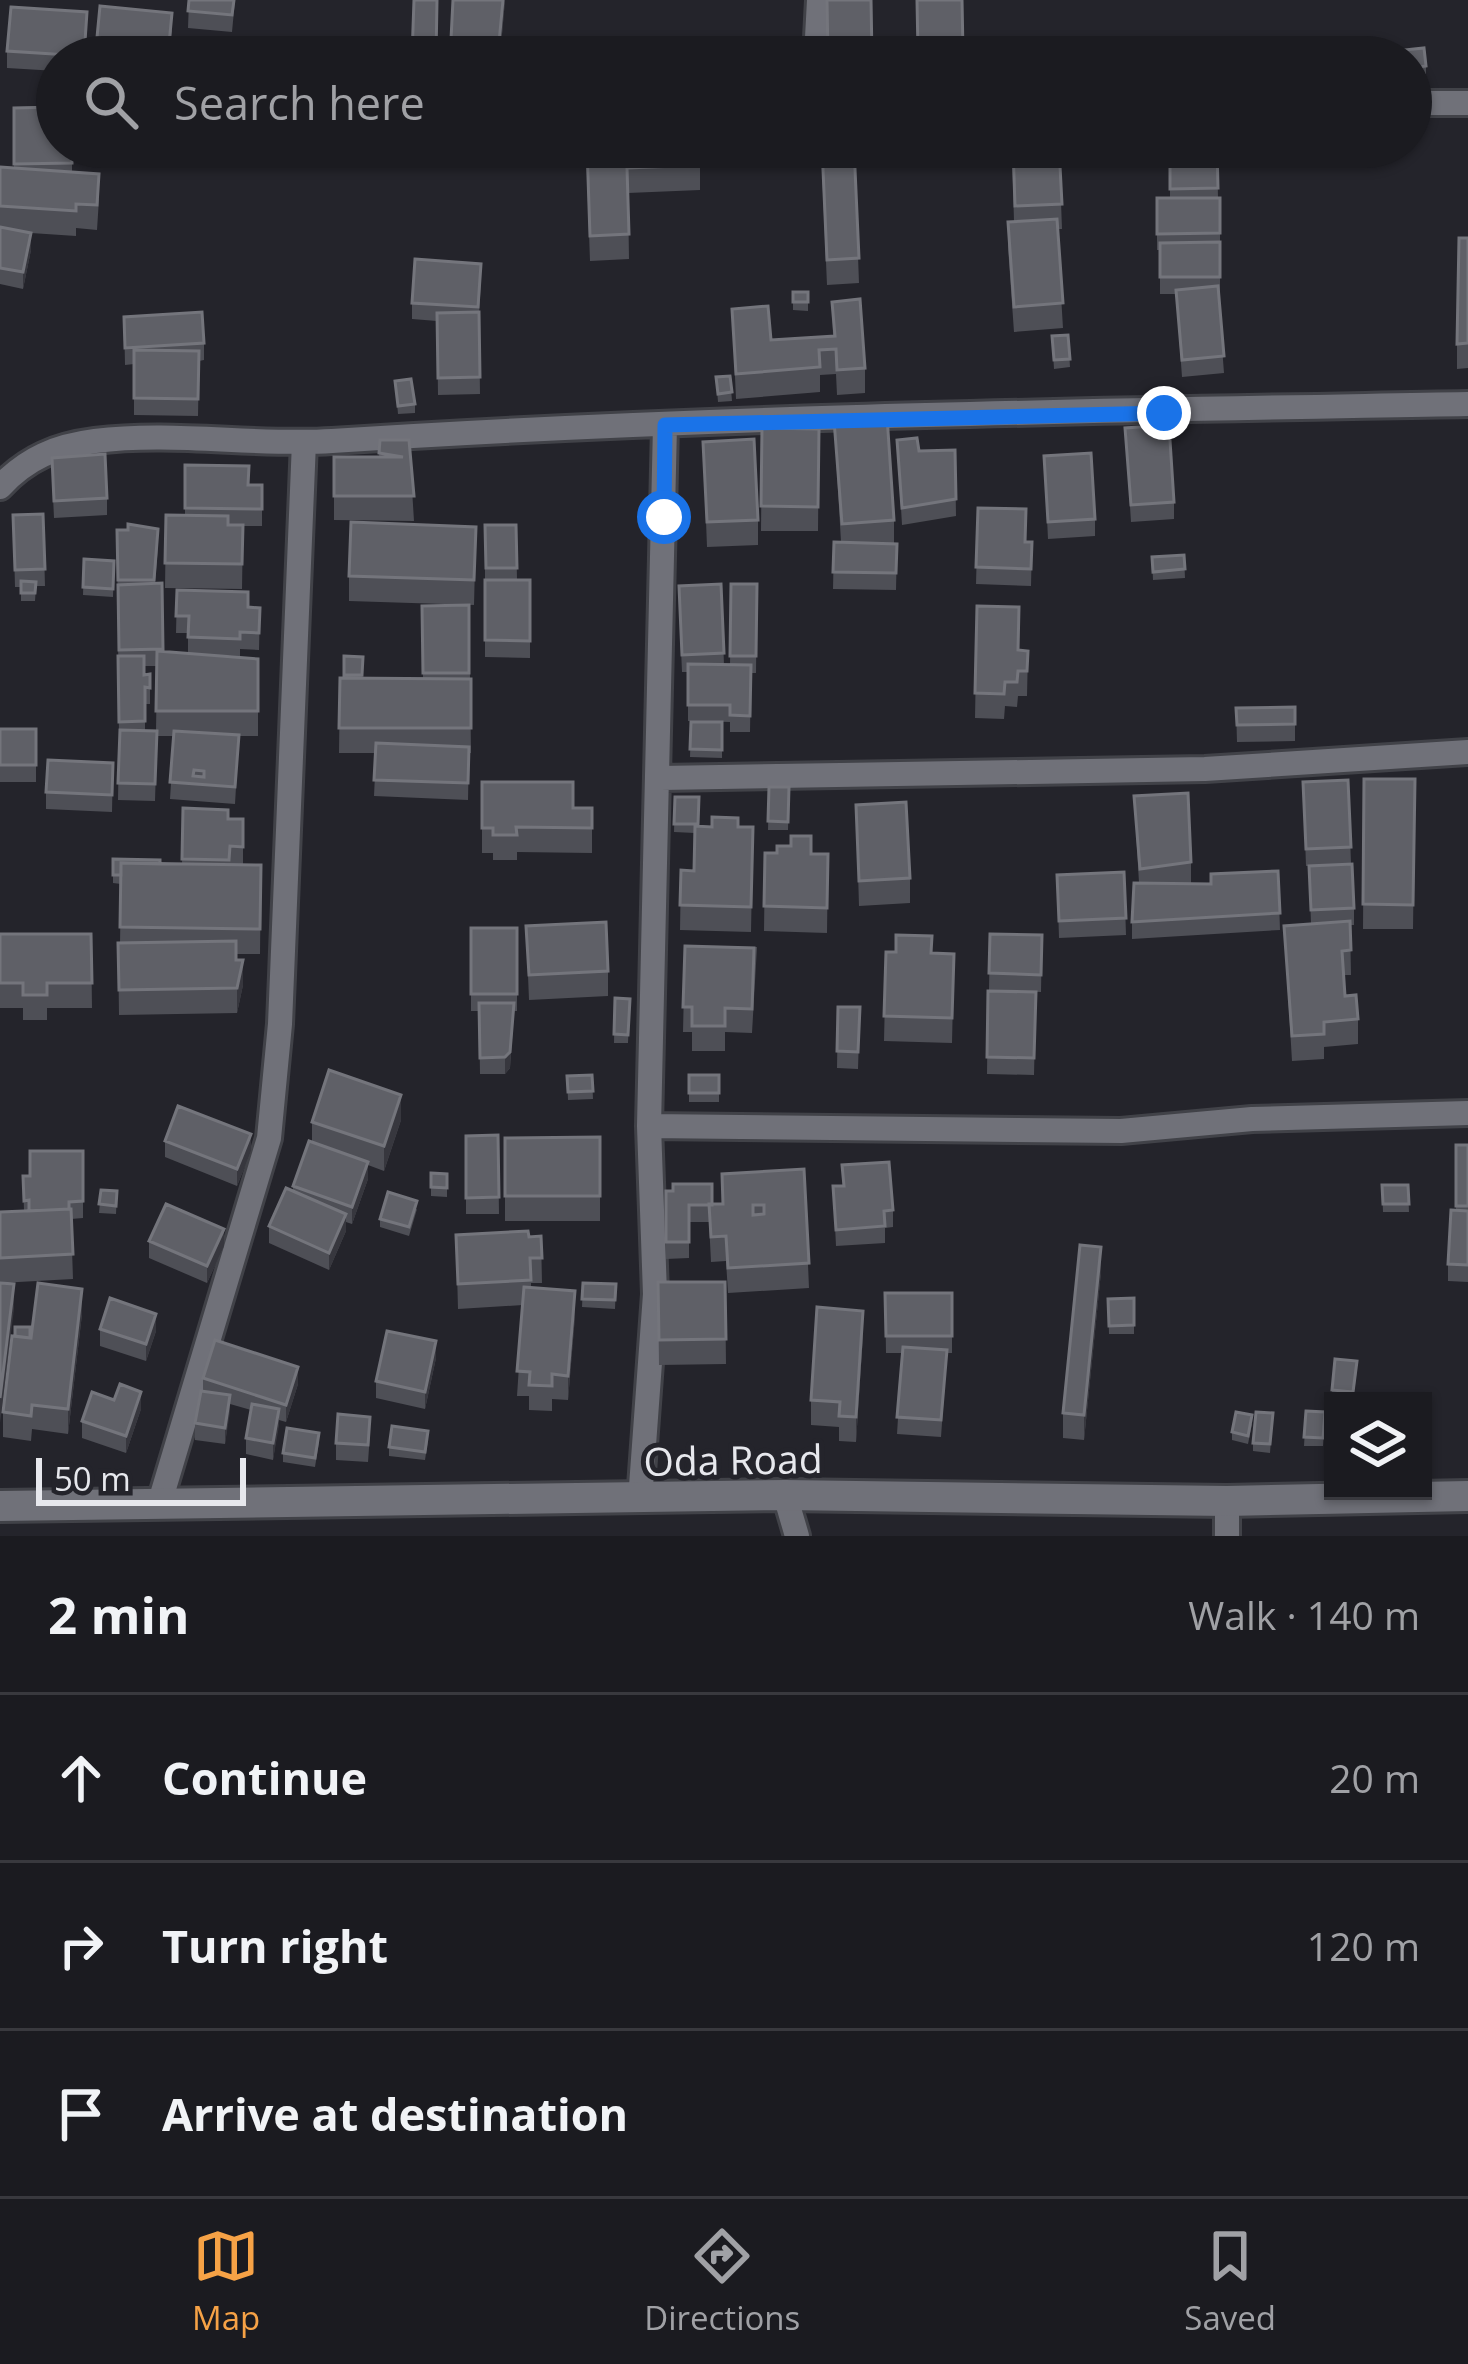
<!DOCTYPE html>
<html lang="en">
<head>
<meta charset="utf-8">
<style>
  :root { --surface:#1b1b20; --page:#242429; --text:#f1f3f6; --muted:#a0a1a5; --line:#39393e; --accent:#f6a246 }
  body { margin:0; font-family:"Open Sans",sans-serif; background:var(--page); color:var(--text) }
  .controls { position:absolute; right:36px; bottom:36px; display:grid; overflow:hidden; border-radius:0px; box-shadow:0 3px 9px #0004 }
  .controls button { width:108px; height:108px; display:grid; place-items:center; padding:0; border:0; border-bottom:3px solid var(--line); background:var(--surface); color:var(--text); font:60px sans-serif }
  .scale { position:absolute; left:36px; bottom:30px; width:210px; box-sizing:border-box; padding-left:12px; border:6px solid #e7e8ed; border-top:0; font-size:33px; line-height:42px; white-space:nowrap; color:#e7e8ed; -webkit-text-stroke:9px #24242b; paint-order:stroke }
  .stop { position:absolute; width:36px; height:36px; margin:-27px; border:9px solid #1a73e8; border-radius:50%; background:#fff }
  .stop.end { background:#1a73e8; border-color:#fff; box-shadow:0 3px 12px #0008 }
  .list { margin:0; padding:0; list-style:none }
  h2 { display:flex; justify-content:space-between; align-items:center; height:156px; margin:0; padding:0 48px; font-size:51px }
  h2 small { font-size:39px; font-weight:400; color:var(--muted) }
  .list li { display:grid; grid-template-columns:78px 1fr auto; gap:36px; align-items:center; box-sizing:border-box; height:168px; padding:0 48px; border-top:3px solid var(--line) }
  .list b { display:block; font-size:45px; white-space:nowrap }
  .list em { font-size:39px; font-style:normal; color:var(--muted) }
  .icon { flex:none; width:66px; height:66px; fill:none; stroke:currentColor; stroke-width:2; stroke-linecap:round; stroke-linejoin:round }
  .map { position:relative; flex:none; width:1468px; height:1536px; overflow:hidden }
  .search { position:absolute; background:var(--surface); box-shadow:0 3px 9px #0004; left:36px; right:36px; top:36px; height:132px; display:flex; align-items:center; gap:30px; box-sizing:border-box; padding:0 42px; border-radius:66px; color:var(--muted); font-size:45px }
  .sheet { height:660px; background:var(--surface) }
  nav { display:flex; justify-content:space-around; align-items:center; box-sizing:border-box; height:168px; border-top:3px solid var(--line); background:var(--surface); font-size:33px; color:var(--muted) }
  nav a { display:grid; justify-items:center; gap:6px }
  nav .on { color:var(--accent) }
  .map>svg:first-child { display:block }
  .lines { fill:none; stroke-linecap:round; stroke-linejoin:round }
  .minor-casing { stroke:#414248; stroke-width:30 }
  .tertiary-casing { stroke:#414248; stroke-width:36 }
  .minor { stroke:#707179; stroke-width:24 }
  .tertiary { stroke:#707179; stroke-width:30 }
  .wall { fill:#4e4f56; fill-rule:evenodd }
  .shaded-wall { fill:#37373e }
  .building { fill:#5f6067; stroke:#74757c; stroke-width:3; fill-rule:evenodd }
  .route { stroke:#1a73e8; stroke-width:15 }
  .labels { text-anchor:middle; dominant-baseline:central; stroke-width:10; stroke-linejoin:round; paint-order:stroke }
  .street-label { font-size:39px; fill:#e7e8ed; stroke:#24242b }
</style>
</head>
<body>
<div class="map">
<svg width="1468" height="1536" viewBox="0 0 1468 1536">
  <rect width="100%" height="100%" fill="#24242b"/>
  <g class="lines">
    <defs>
      <path id="minor" d="M816 57 819 0
        M1411 103H1468
        M0 487C27 458 56 446 95 441 173 431 254 446 332 441 710 416 1089 411 1468 404
        M661 778 1205 769 1468 752
        M649 1126 1121 1131 1252 1119 1468 1113
        M785 1495 797 1536
        M640 1500 655 1294 649 1126 665 425
        M1227 1501V1536
        M159 1505 269 1138 280 1024 304 442"/>
      <path id="tertiary" d="M0 1506 785 1495 1227 1501 1468 1496"/>
    </defs>
    <!-- minor casing -->
    <use href="#minor" class="minor-casing"/>
    <!-- tertiary casing -->
    <use href="#tertiary" class="tertiary-casing"/>
    <!-- minor -->
    <use href="#minor" class="minor"/>
    <!-- tertiary -->
    <use href="#tertiary" class="tertiary"/>
  </g>
  <!-- wall -->
  <path class="wall" d="M189 0H235L232 32 188 28Z
    M453 0H505L500 57H451Z
    M917 0H962L963 57H918Z
    M87 29 85 57H57V71L7 68V51Z
    M172 30 169 57H96V48Z
    M1411 57 1426 66V74L1411 76Z
    M14 108 72 147V172L99 199 97 230 76 228V236L31 233V250L23 289 0 284V167L14 168Z
    M586 147H700V190L628 193 629 259 590 261Z
    M821 147H854L859 283 827 285Z
    M1012 147H1059L1062 229H1057L1063 328 1014 332 1008 247V222H1014Z
    M1170 147H1217L1218 198H1220V293H1218L1224 373 1182 377 1176 294H1160V250H1157V198H1170Z
    M1468 238V368L1457 369V344Z
    M481 280 479 315 480 394 438 395 437 321 412 319V303Z
    M793 292H808V311L793 310Z
    M832 302 865 368V393L837 395 836 374 820 375V392L736 399 732 309 771 340 833 336Z
    M124 317 204 343V360L199 361 198 416 134 415V364L125 365Z
    M1068 335 1070 367 1054 369 1052 336Z
    M730 376 732 401 718 402 716 377Z
    M395 381 415 404V413L398 414Z
    M834 420 894 520V544H897L896 590 833 589 834 542H841Z
    M762 428 819 429 818 531H761Z
    M1125 428 1174 502V519L1131 522Z
    M380 440H409L414 521 334 520V457H379Z
    M897 440 919 451 955 450 956 516 902 525Z
    M703 442 758 520V545L707 547Z
    M1044 456 1095 519V536L1048 539Z
    M185 465 249 485H262V526H243L242 589 165 588 166 515H185Z
    M52 475 107 498V515L54 518Z
    M978 508 1025 542H1032L1031 586 976 584Z
    M43 514 45 586H36L35 601H21V587H15L13 515Z
    M485 525H516L517 580H530V658L485 657Z
    M476 527 474 605 349 601V576Z
    M117 530 158 546 155 584 163 652 188 654V633H176L177 590 248 607 260 608 259 650 240 649V656L203 655 258 659V736H239L235 804 170 799 174 736H157L155 801 118 800 119 739ZM144 666H157L156 731H145V704H150V674L144 675Z
    M1184 555 1185 578 1153 580 1152 557Z
    M84 559 114 561 113 597 83 595Z
    M721 584 724 665H730L731 584H757L756 673H751L750 732H730V722L688 721V672H682L679 603Z
    M469 605 471 753H469L468 800 374 796 376 753H339L340 678H344V656L363 657 362 678 423 679 422 606Z
    M977 606 1019 650 1028 651 1027 696H1018L1017 707 1005 706 1004 719 975 718Z
    M1295 707V741L1237 742 1236 708Z
    M691 722H722V758L690 757Z
    M0 729H36V782H0Z
    M113 763 112 812 46 809V792Z
    M1364 779H1415L1413 929H1363Z
    M1348 780 1351 864 1306 866 1303 782Z
    M482 782 573 808H592V853L517 852V860H493V853H482Z
    M769 787H789L788 830H768Z
    M1134 796 1191 862V884H1211L1278 871 1280 930 1132 939V922L1139 883Z
    M675 797H699L698 826 753 827 751 932 680 930 681 870 694 871 695 833 674 832Z
    M856 805 910 878V903L859 906Z
    M183 808 228 819H243V864L230 865H261L260 954H236L243 985 237 1013 119 1015 118 943H120L121 884 113 883V859L182 864Z
    M765 853 828 854 827 933 764 931Z
    M1309 866 1354 908V925H1350L1351 975H1343L1345 996 1358 1019V1044L1324 1047V1059L1292 1061 1284 926 1311 924Z
    M1124 872 1126 935 1059 938 1057 875Z
    M526 926 608 971V996L529 1000Z
    M471 928H517V1011H514L510 1068 505 1074H480L479 1011H471Z
    M0 934H91L92 1008H47V1020H23V1008H0Z
    M990 934 1042 935 1041 992 989 990Z
    M685 946 757 947 752 1033 725 1032V1051H692V1032H683Z
    M886 952 954 954 952 1043 884 1041Z
    M988 991 1036 992 1034 1075 987 1074Z
    M615 998 630 999 628 1043H614Z
    M838 1007H860L858 1069 837 1068Z
    M592 1075 593 1099 568 1100 567 1076Z
    M689 1075H719V1102H689Z
    M401 1120 384 1171 368 1165V1179L352 1224 346 1222V1231L329 1270 269 1243V1226L293 1190V1186L312 1142V1122Z
    M498 1135 499 1214H466V1136Z
    M600 1137V1221H505V1138Z
    M165 1141 251 1151 237 1186 165 1157Z
    M1456 1145H1468V1282L1448 1281V1264L1456 1210Z
    M83 1151V1218L71 1219 73 1279 0 1283V1212L24 1211 23 1176H30Z
    M842 1165 893 1210V1227L885 1228V1243L836 1246 833 1186H843Z
    M804 1169 809 1288 728 1293 726 1261 711 1262 709 1222H689V1258L666 1259V1191L712 1204H722V1174Z
    M431 1173 447 1174V1197L431 1196Z
    M1382 1185H1408L1409 1212H1383Z
    M101 1190 117 1191 116 1214 99 1213Z
    M417 1209 409 1236 380 1227V1219Z
    M456 1235 541 1236 542 1283H531V1287L575 1316 568 1400 552 1399V1411L529 1410V1396H517L523 1305 458 1309Z
    M149 1241 224 1246 207 1283 149 1258Z
    M1101 1272 1084 1440 1063 1438V1413Z
    M658 1282H725L726 1364 659 1365Z
    M583 1283 616 1284 615 1309 582 1307Z
    M885 1293H952V1353H947L941 1437 897 1434 902 1353H886Z
    M1134 1298V1334H1109L1108 1299Z
    M82 1314 68 1434 32 1429 31 1441 3 1437V1412L30 1338Z
    M100 1329 156 1331 146 1361 100 1346Z
    M863 1335 856 1442 839 1441V1427L811 1425V1400Z
    M436 1358 425 1409 376 1398V1381Z
    M1357 1369 1353 1400 1332 1398V1390Z
    M203 1378 298 1384 286 1422 279 1420 273 1460 246 1454V1438L251 1410 230 1404 225 1444 195 1440V1423L203 1391Z
    M141 1409 126 1453 82 1438V1421Z
    M1306 1411 1325 1412 1323 1446H1304Z
    M1273 1413 1270 1453 1253 1451V1443Z
    M1252 1424 1248 1444 1232 1440V1432Z
    M370 1434 368 1462 336 1460V1443Z
    M428 1440 425 1460 389 1456V1447Z
    M319 1442 315 1467 283 1462V1453Z"/>
  <!-- shaded-wall -->
  <path class="shaded-wall" d="M503 0H505L500 57H498Z
    M31 233V250L23 289V272Z
    M243 960V985L237 1013V988Z
    M514 1003 510 1068 505 1074V1057Z
    M401 1095V1120L384 1171V1146Z
    M251 1134V1151L237 1186V1169Z
    M368 1162V1179L352 1224V1207Z
    M346 1214V1231L329 1270V1253Z
    M224 1229V1246L207 1283V1266Z
    M1101 1247V1272L1084 1440V1415Z
    M14 1284V1309L0 1423V1398Z
    M82 1289V1314L68 1434V1409Z
    M575 1291V1316L568 1400V1376Z
    M863 1311V1335L856 1442V1417Z
    M156 1314V1331L146 1361V1344Z
    M436 1341V1358L425 1409V1392Z
    M298 1367V1384L286 1422V1405Z
    M141 1392V1409L126 1453V1436Z
    M230 1395V1412L225 1444V1428Z
    M279 1409V1426L273 1460V1443Z"/>
  <!-- building -->
  <path class="building" d="M189 0H234L232 15 188 11Z
    M414 0H437L436 57H412Z
    M453 0H503L498 54H473V40L451 39Z
    M827 0H871L872 57H828Z
    M917 0H962L963 51 918 52Z
    M100 6 172 13 168 55 96 48Z
    M11 7 87 12 84 56 7 51Z
    M1424 48 1426 66 1411 68V57H1405L1404 50Z
    M1079 49 1095 50V57H1078Z
    M57 107V147H72V163L14 164V108Z
    M587 147H700V165L627 168 629 234 590 236Z
    M822 147H854L859 258 827 260Z
    M1013 147H1059L1062 204 1015 206Z
    M1170 147H1217L1218 188 1170 189Z
    M0 167 99 174 97 205 76 204V211L0 206Z
    M1157 198H1220V233L1157 234Z
    M1057 219 1063 303 1014 307 1008 222Z
    M0 227 31 233 23 272 0 268Z
    M1459 238H1468V343L1457 344Z
    M1220 242V277H1160V243Z
    M415 259 481 264 478 307 412 303Z
    M1218 286 1224 356 1182 360 1176 290Z
    M793 292H808V302H793Z
    M860 299 865 368 837 370 836 349 819 350 820 367 736 374 732 309 768 306 771 340 835 336 832 302Z
    M202 312 204 343 125 348 124 317Z
    M479 312 480 377 438 378 437 313Z
    M1068 335 1070 359 1054 360 1052 336Z
    M134 350 199 351 198 399 134 398Z
    M730 376 732 392 718 394 716 377Z
    M411 379 415 404 398 406 395 381Z
    M887 416 894 520 842 524 834 420Z
    M1169 425 1174 502 1131 505 1125 428Z
    M762 428 819 429 818 507 761 506Z
    M917 438 919 451 955 450 956 499 902 508 897 440Z
    M754 439 758 520 707 522 703 442Z
    M380 440H409L414 496H334V457H403L379 453Z
    M1091 453 1095 519 1048 522 1044 456Z
    M105 454 107 498 54 501 52 458Z
    M185 465 249 466 248 485H262V509L185 508Z
    M978 508 1026 509 1025 542H1032L1031 569 976 567Z
    M43 514 45 569 15 570 13 515Z
    M166 515 228 516V525H243L242 564 165 563Z
    M351 522 476 527 474 580 349 576Z
    M128 524 158 529 154 580H118L117 530H128Z
    M485 525H516L517 568H486Z
    M834 542 897 544 896 573 833 572Z
    M1184 555 1185 569 1153 572 1152 557Z
    M84 559 114 561 113 589 83 587Z
    M485 580H530V641L485 640Z
    M21 581 36 582 35 593H21Z
    M162 583 163 649 119 650 118 585Z
    M721 584 724 653 682 655 679 586Z
    M731 584H757L756 656H730Z
    M177 590 248 592V607L260 608 259 633 240 632V639L188 637 189 616H176Z
    M469 605V673H423L422 606Z
    M977 606 1019 607 1018 650 1028 651 1027 671H1018L1017 682H1005L1004 694 975 693Z
    M157 651 258 659V711H156Z
    M118 656H144V675L150 674V688L145 687V721L119 722Z
    M344 656 363 657 362 675H344Z
    M688 664 751 665 750 716 730 715V705H688Z
    M340 678 471 679V728H339Z
    M1295 707V724L1237 725 1236 708Z
    M691 722H722V750L690 749Z
    M0 729H36V765H0Z
    M120 730 157 731 155 784 118 783Z
    M174 731 239 735 235 787 170 782ZM194 770 204 771V777L193 776Z
    M376 743 469 747 468 783 374 780Z
    M48 760 113 763 112 795 46 792Z
    M1364 779H1415L1413 905 1363 904Z
    M1348 780 1351 847 1306 849 1303 782Z
    M482 782H573V808H592V828L516 827 517 835H493V828H482Z
    M769 787H789L788 822 768 821Z
    M1188 793 1191 862 1140 869 1134 796Z
    M675 797H699L698 824H674Z
    M906 802 910 878 859 881 856 805Z
    M183 808 228 810V819H243V847L230 846 229 860 182 859Z
    M712 817 738 818V827H753L751 907 680 905 681 870 694 871 695 826 712 827Z
    M791 836H811V854H828L827 908 764 906 765 853H777V846H791Z
    M113 859 160 860V864L121 863V875H113Z
    M121 863 261 865 260 929 120 927Z
    M1352 864 1354 908 1311 910 1309 866Z
    M1278 871 1280 913 1132 922 1134 883 1211 884V874Z
    M1124 872 1126 918 1059 921 1057 875Z
    M1350 921 1351 950 1342 951 1345 996 1356 995 1358 1019 1324 1022V1034L1292 1036 1284 926Z
    M606 922 608 971 529 975 526 926Z
    M471 928H517V994H471Z
    M0 934H91L92 983H47V995H23V983H0Z
    M990 934 1042 935 1041 975 989 973Z
    M896 935 932 936 931 953 954 954 952 1018 884 1016 886 952H896Z
    M236 941V960H243L237 988 119 990 118 943Z
    M685 946 754 948 752 1009 725 1008V1026H692V1007H683Z
    M988 991 1036 992 1034 1058 987 1057Z
    M615 998 630 999 628 1035 614 1034Z
    M479 1003H514L510 1052 505 1057 480 1058Z
    M838 1007H860L858 1052 837 1051Z
    M329 1070 401 1095 384 1146 312 1122Z
    M592 1075 593 1091 568 1092 567 1076Z
    M689 1075H719V1093H689Z
    M178 1106 251 1134 237 1169 165 1141Z
    M498 1135 499 1197 466 1198V1136Z
    M600 1137V1196H505V1138Z
    M309 1141 368 1162 352 1207 293 1186Z
    M1456 1145H1468V1206H1456Z
    M30 1151H83V1201L69 1202V1209L29 1211V1200L24 1201 23 1176H30Z
    M889 1162 893 1210 884 1211 885 1226 836 1230 833 1186H844L842 1165Z
    M804 1169 809 1263 728 1268 726 1236 711 1237 709 1204H723L722 1174ZM753 1205H764V1214L753 1215Z
    M431 1173 447 1174V1188L431 1187Z
    M673 1184H712V1205H689V1242H666V1191H673Z
    M1382 1185H1408L1409 1204H1383Z
    M286 1188 346 1214 329 1253 269 1226Z
    M101 1190 117 1191 116 1206 99 1204Z
    M388 1192 417 1201 409 1227 380 1219Z
    M166 1204 224 1229 207 1266 149 1241Z
    M71 1209 73 1254 0 1258V1212Z
    M1451 1210 1468 1211V1265L1448 1264Z
    M528 1231 529 1237 541 1236 542 1258H530L531 1280 458 1284 456 1235Z
    M1080 1245 1101 1247 1084 1415 1063 1413Z
    M658 1282H725L726 1339 659 1340Z
    M0 1283 14 1284 0 1398Z
    M38 1283 82 1289 68 1409 32 1405 31 1416 3 1412 12 1336 31 1338Z
    M583 1283 616 1284 615 1300 582 1299Z
    M524 1287 575 1291 568 1376 552 1374V1386L529 1385 530 1372 517 1371Z
    M885 1293H952V1336H886Z
    M110 1298 156 1314 146 1344 100 1329Z
    M1134 1298V1325L1109 1326 1108 1299Z
    M817 1307 863 1311 856 1417 839 1416 840 1402 811 1400Z
    M15 1327H30V1338L15 1336Z
    M387 1331 436 1341 425 1392 376 1381Z
    M215 1340 298 1367 286 1405 203 1378Z
    M903 1347 947 1350 941 1420 897 1417Z
    M1335 1359 1357 1361 1353 1392 1332 1390Z
    M120 1384 141 1392 126 1436 82 1421 92 1392 114 1400Z
    M201 1391 230 1395 225 1428 195 1423Z
    M252 1404 279 1409 273 1443 246 1438Z
    M1306 1411 1325 1412 1323 1438 1304 1437Z
    M1236 1412 1252 1415 1248 1436 1232 1432Z
    M1256 1412 1273 1413 1270 1444 1253 1443Z
    M338 1414 370 1417 368 1445 336 1443Z
    M392 1426 428 1431 425 1452 389 1447Z
    M287 1428 319 1433 315 1458 283 1453Z"/>
  <g class="lines">
    <!-- route -->
    <path class="route" d="M664 517 665 425 1164 413"/>
  </g>
  <g class="labels">
    <!-- street labels -->
    <g class="street-label">
      <text transform="translate(733 1459) rotate(-1)">Oda Road</text>
    </g>
  </g>
</svg>
<div class="controls">
<button><svg class="icon" aria-label="layers" viewBox="0 0 24 24"><path d="M12 4l9 5-9 5-9-5zM3 14l9 5 9-5"/></svg></button>
</div>
<div class="scale">50 m</div>
<div class="stop" style="left:664px;top:517px"></div>
<div class="stop end" style="left:1164px;top:413px"></div>
<div class="search"><svg class="icon" aria-label="search" viewBox="0 0 24 24"><circle cx="10" cy="10" r="6"/><path d="M15 15l6 6"/></svg>Search here</div>
</div>
<section class="sheet">
<h2>2 min<small>Walk · 140 m</small></h2>
<ul class="list">
<li><svg class="icon" aria-label="ahead" viewBox="0 0 24 24"><path d="M12 20V5M6 11l6-6 6 6"/></svg><div><b>Continue</b></div><em>20 m</em></li>
<li><svg class="icon" aria-label="right" viewBox="0 0 24 24"><path d="M7 20v-9h11M14 6l5 5-5 5"/></svg><div><b>Turn right</b></div><em>120 m</em></li>
<li><svg class="icon" aria-label="arrive" viewBox="0 0 24 24"><path d="M6 21V4h12l-3 4 3 4H6"/></svg><div><b>Arrive at destination</b></div></li>
</ul>
</section>
<nav>
<a class="on"><svg class="icon" aria-label="map" viewBox="0 0 24 24"><path d="M3 6l6-2 6 2 6-2v14l-6 2-6-2-6 2zM9 4v14M15 6v14"/></svg>Map</a>
<a><svg class="icon" aria-label="directions" viewBox="0 0 24 24"><path d="M12 3l9 9-9 9-9-9zM9 14v-3h6M13 9l2 2-2 2"/></svg>Directions</a>
<a><svg class="icon" aria-label="saved" viewBox="0 0 24 24"><path d="M7 4h10v16l-5-4-5 4z"/></svg>Saved</a>
</nav>
</body>
</html>
